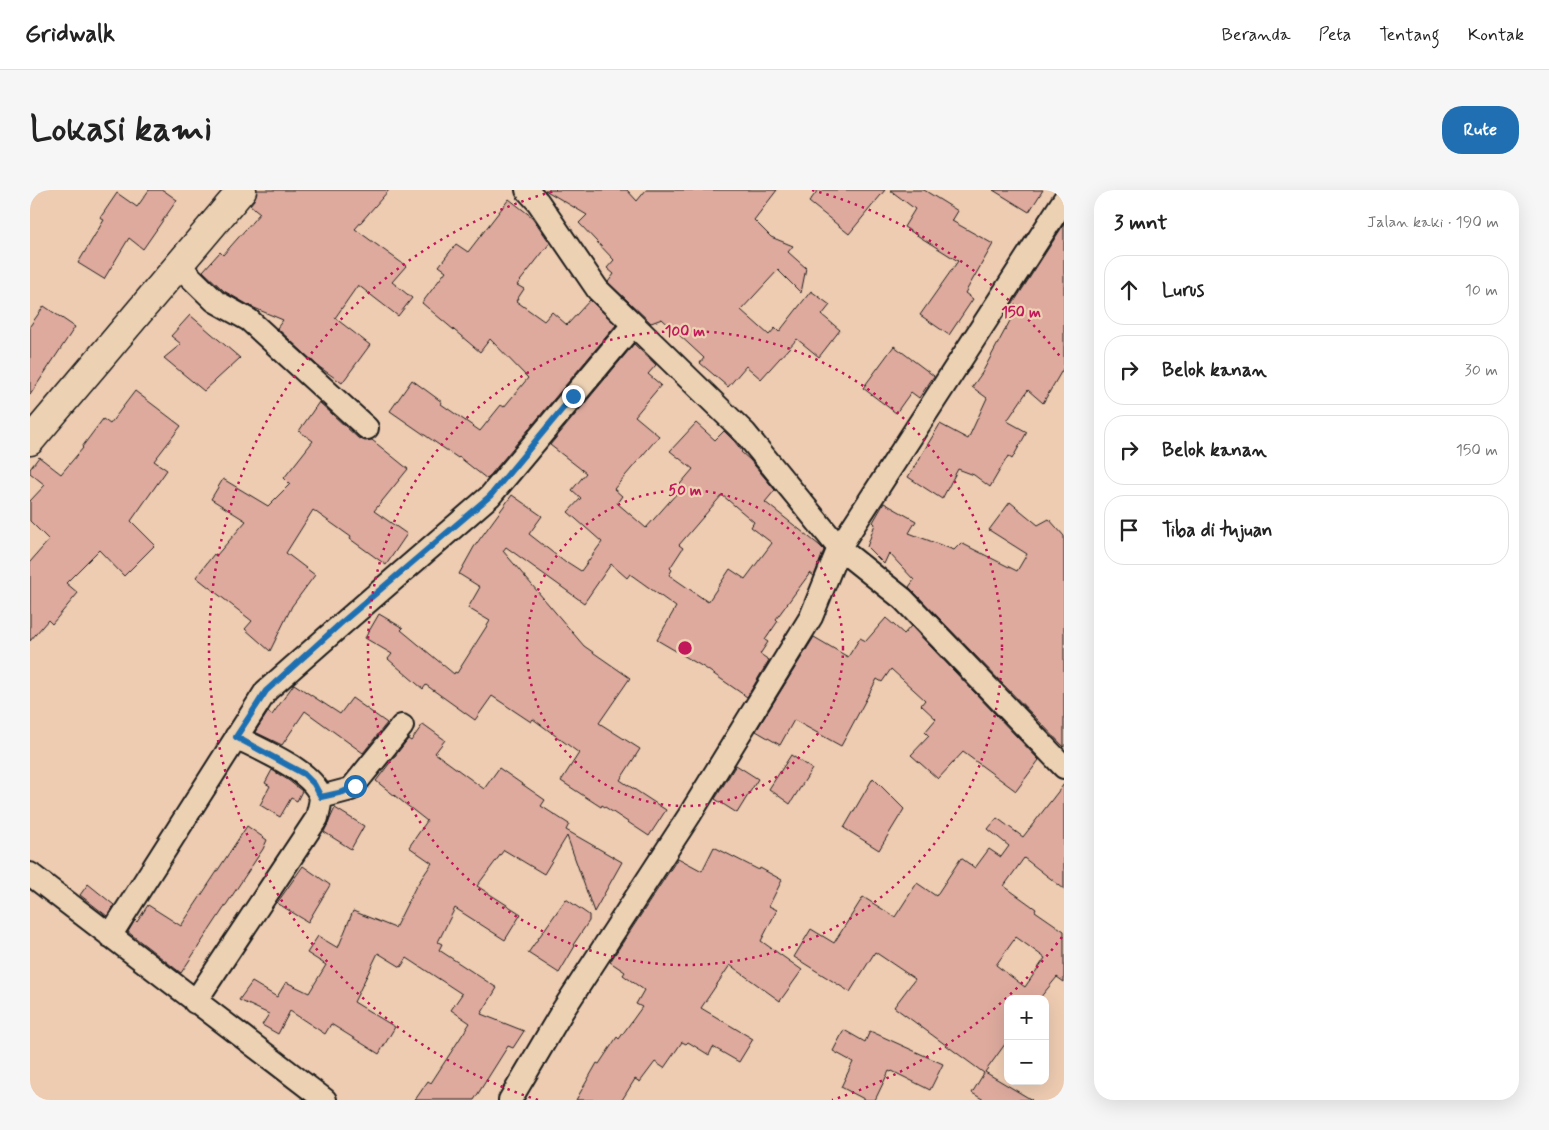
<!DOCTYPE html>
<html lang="id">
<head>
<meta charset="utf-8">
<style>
  :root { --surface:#fff; --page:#f6f6f6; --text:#222; --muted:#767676; --line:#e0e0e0; --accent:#1f6fb2 }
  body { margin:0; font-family:Mynerve,sans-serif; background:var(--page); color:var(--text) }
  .controls { position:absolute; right:15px; bottom:15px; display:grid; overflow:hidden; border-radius:10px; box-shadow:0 5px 20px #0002 }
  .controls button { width:45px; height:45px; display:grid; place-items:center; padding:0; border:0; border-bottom:1px solid var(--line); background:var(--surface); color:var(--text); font:25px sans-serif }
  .stop { position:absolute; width:15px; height:15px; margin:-11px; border:4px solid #1f6fb2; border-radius:50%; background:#fff }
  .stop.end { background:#1f6fb2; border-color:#fff; box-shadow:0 1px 5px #0008 }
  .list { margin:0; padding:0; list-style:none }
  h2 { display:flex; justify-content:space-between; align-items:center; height:65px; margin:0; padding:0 20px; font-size:21px }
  h2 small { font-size:16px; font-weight:400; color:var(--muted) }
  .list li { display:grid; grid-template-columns:32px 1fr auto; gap:15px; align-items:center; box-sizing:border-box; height:70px; margin:0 10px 10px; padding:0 10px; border:1px solid var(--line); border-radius:20px }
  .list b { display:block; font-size:19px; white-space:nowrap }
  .list em { font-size:16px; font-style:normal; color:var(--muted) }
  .icon { flex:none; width:28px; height:28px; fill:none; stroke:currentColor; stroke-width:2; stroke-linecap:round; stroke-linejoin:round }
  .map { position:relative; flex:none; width:1034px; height:910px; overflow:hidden; border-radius:20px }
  header { display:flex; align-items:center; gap:30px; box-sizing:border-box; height:70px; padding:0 25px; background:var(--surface); border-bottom:1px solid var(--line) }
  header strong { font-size:24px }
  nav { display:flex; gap:28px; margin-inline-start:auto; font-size:18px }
  .intro { display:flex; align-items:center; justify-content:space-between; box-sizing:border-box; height:120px; padding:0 30px }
  h1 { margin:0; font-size:35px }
  .button { padding:12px 22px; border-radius:20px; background:var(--accent); color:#fff; font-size:18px; font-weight:700 }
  main { display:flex; gap:30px; padding:0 30px }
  aside { flex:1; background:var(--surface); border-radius:20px; box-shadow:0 5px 20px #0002 }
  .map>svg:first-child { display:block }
  .building { fill:#deaa9e; stroke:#1c1c1c; fill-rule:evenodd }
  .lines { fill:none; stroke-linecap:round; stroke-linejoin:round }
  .minor-casing { stroke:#1c1c1c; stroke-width:26 }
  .major-casing { stroke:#1c1c1c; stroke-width:31 }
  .minor { stroke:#ecd1b3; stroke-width:22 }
  .major { stroke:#ecd1b3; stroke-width:28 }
  .route { stroke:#1f6fb2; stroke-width:6 }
  .ring { fill:none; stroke:#c2185b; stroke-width:2.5; stroke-dasharray:2.5 5 }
  .centre { fill:#c2185b; stroke:#ecd1b3; stroke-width:2.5 }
  .ring-label { font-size:15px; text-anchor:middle; font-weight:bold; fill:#c2185b; stroke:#ecd1b3; stroke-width:4.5; stroke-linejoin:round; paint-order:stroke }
</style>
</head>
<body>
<header>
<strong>Gridwalk</strong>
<nav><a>Beranda</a><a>Peta</a><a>Tentang</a><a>Kontak</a></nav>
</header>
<div class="intro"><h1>Lokasi kami</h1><a class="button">Rute</a></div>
<main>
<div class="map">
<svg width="1034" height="910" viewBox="0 0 1034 910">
  <rect width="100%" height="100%" fill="#eeccb2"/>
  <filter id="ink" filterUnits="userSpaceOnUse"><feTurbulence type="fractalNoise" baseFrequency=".02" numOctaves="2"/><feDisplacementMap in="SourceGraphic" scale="10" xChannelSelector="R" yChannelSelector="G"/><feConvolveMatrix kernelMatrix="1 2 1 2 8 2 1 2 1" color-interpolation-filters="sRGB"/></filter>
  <g filter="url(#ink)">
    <!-- building -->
    <path class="building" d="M119 0H133L147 10 113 59 99 48 74 89 48 73 74 30 70 28 87 3 107 17Z
      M227 0H359L325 39 376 76 362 92 382 108 368 126 328 95 305 128 340 155 312 193 288 176 247 138 253 130 222 117 194 101 173 81 190 62 193 65 230 23 220 15 224 10Z
      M515 0H597L607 11 616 0H747L724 30 741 47 763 56 758 62 776 78 771 103 748 80 711 120 739 145 745 138 749 142 781 101 800 115 792 125 810 140 789 167 767 149 731 189 716 176 698 197 670 173 674 168 632 129 621 133 578 92 584 84 577 78 584 70 549 33 557 25Z
      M788 0H855L819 44 779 12Z
      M860 0H894L928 21 922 31 963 54 935 103 943 109 919 145 890 125 928 71 874 37 885 19Z
      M963 0H1013L999 22Z
      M479 9 502 27 520 53 487 95 494 99 486 111 514 131 522 122 537 135 560 110 586 135 457 289 429 267 428 268 360 221 382 190 412 212 411 214 450 241 471 215 474 217 498 188 460 149 450 162 392 113 416 81 409 76 426 54 438 62Z
      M1034 34V177L1013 213 998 200 977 231 997 242 982 269 978 266 960 297 944 285 928 279 912 309 878 287 910 234 938 249 957 208 942 197 952 183 982 127 977 123Z
      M14 116 45 137 0 205V136Z
      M160 125 210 168 174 201 134 168 151 154 141 146Z
      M604 154 626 175 618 184 631 195 605 226 629 246 584 299 592 306 587 313 616 338 648 302 645 300 663 279 640 261 666 233 685 250 694 241 705 252 712 261 711 262 720 270 745 300 735 312 789 355 794 360 784 386 780 383 746 429 748 431 735 450 738 452 730 464 739 470 717 507 675 478 627 450 646 417 600 384 597 388 581 374 554 413 476 357 473 361 554 456 600 488 569 533 610 559 590 590 636 620 619 646 572 615 571 617 531 591 549 563 503 529 501 532 462 506 445 530 396 495 393 499 358 469 362 464 335 448 349 424 373 438 371 440 424 484 425 482 427 483 460 431 438 418 450 397 429 384 444 357 482 305 512 326 499 344 536 373 537 372 551 381 572 352 538 322 551 308 542 300 556 283 520 255ZM692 305 724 332 721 337 742 353 715 389 700 379 678 412 639 385 642 380 640 378 653 358 649 355Z
      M864 156 904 186 889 208 881 202 866 223 833 198Z
      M105 201 151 236 124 271 137 280 101 331 125 355 94 386 69 360 36 393 48 403 22 434 18 430 0 451V372L19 350 0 331V311L15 295 0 283V279L9 267 31 284 53 258 52 257 73 229 80 234Z
      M289 212 328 248 335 251 342 250 378 279 344 321 377 344 356 375 320 349 321 347 283 320 256 363 285 385 262 416 240 461 215 439 222 431 166 387 184 364 186 366 216 331 181 309 193 289 238 316 260 294 254 288 283 251 269 241Z
      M980 312 1008 335 1019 329 1034 346V557L879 397 884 390 859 363 854 374 837 357 845 334 843 332 854 313 886 331 879 343 924 360 931 353 987 381 997 364 959 340Z
      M856 428 874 444 881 436 1009 570 986 601 933 562 908 589 881 565 899 546 895 542 906 529 891 515 895 510 861 479 852 492 847 489 811 556 764 530 750 555 726 541 784 447 818 467 830 448 836 451Z
      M264 494 310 524 322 508 357 533 333 563 275 521 252 555 225 542 238 522 242 525Z
      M393 534 415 550 405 563 454 599 469 578 515 610 511 616 539 634 536 640 592 672 564 722 537 646 514 684 474 660 447 696 491 724 475 750 425 718 408 752 412 754 409 760 467 798 451 824 494 841 483 858 478 856 444 910H385L398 891 401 893 440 833 421 820 432 804 377 768 371 777 348 763 324 812 365 837 349 864 301 834 295 844 260 821 248 844 232 835 239 824 209 810 222 792 247 807 256 792 279 803 296 775 277 763 288 746 308 758 323 721 365 738 385 698 402 673 379 657 397 631 346 591 378 549 381 551Z
      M761 565 782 579 760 614 739 599Z
      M706 575 728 589 707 623 685 609Z
      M242 580 258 590 272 601 267 611 261 608 250 627 230 615 240 596 235 593Z
      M843 588 874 619 849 660 814 638Z
      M1034 594V699L994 668 974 696 1006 719 1005 721 1034 741V792L1027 787 1009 809H978V850L955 882 1002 910H954L942 903 954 883 864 817 885 789 845 762 820 802 764 767 781 739 804 753 833 707 865 727 887 693 906 706 931 668 945 678 959 659 971 667 979 656 958 639 967 628 993 647ZM986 747 1015 768 995 797 966 775Z
      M305 618 334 636 321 659 294 642Z
      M217 636 237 650 233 659 151 783 98 742 105 730 107 732 118 715 151 736Z
      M684 657 729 680 730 678 752 690 739 716 747 720 731 751 772 780 750 811 700 775 671 818 723 849 709 872 683 857 679 865 658 852 656 854 652 852 634 878 625 872 610 892 605 889 592 910H546L567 873 569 874 587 847 589 849 612 817 606 814 614 800 593 785 595 782 580 772 648 668 672 681Z
      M273 676 300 695 278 732 247 713Z
      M58 694 84 715 77 726 50 705Z
      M536 709 559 725V731L543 755 545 756 529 783 498 763Z
      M814 840 835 852 840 841 913 874 900 900 862 881 861 882 859 881 845 910H836L811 897 823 872 803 861Z"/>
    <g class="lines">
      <defs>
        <path id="minor" d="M497 0 508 12 568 100 715 243 809 358 873 409 1034 577
          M148 75 185 111 219 130 337 238
          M291 607 321 599 372 536
          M0 684 295 910
          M80 746 236 501 311 435 460 306 603 135
          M165 812 287 628C288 621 292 611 290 605 281 580 229 559 206 547
          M480 910 533 820 659 626 781 427 809 358 1034 10"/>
        <path id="major" d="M0 251 212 0"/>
      </defs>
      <!-- minor casing -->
      <use href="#minor" class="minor-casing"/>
      <!-- major casing -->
      <use href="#major" class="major-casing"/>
      <!-- minor -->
      <use href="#minor" class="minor"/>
      <!-- major -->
      <use href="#major" class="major"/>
    </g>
  </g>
  <g class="lines" filter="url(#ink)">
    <!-- route -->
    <path class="route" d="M325 596 313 602 291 607 284 594 274 584 206 547 236 501 310 434 460 306 543 206"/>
  </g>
  <!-- distance rings -->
  <g class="ring">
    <circle cx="655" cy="458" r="158"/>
    <circle cx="655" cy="458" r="317"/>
    <path d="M1032 747A475 475 0 0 1 802 910M508 910A475 475 0 0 1 528 0M782 0A475 475 0 0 1 1032 169"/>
  </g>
  <circle cx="655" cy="458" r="8" class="centre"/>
  <g class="ring-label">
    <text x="991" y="127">150 m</text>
    <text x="655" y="146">100 m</text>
    <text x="655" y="305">50 m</text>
  </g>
</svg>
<div class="controls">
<button>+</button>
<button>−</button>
</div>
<div class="stop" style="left:325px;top:596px"></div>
<div class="stop end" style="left:543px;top:206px"></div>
</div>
<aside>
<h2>3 mnt<small>Jalan kaki · 190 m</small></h2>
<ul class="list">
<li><svg class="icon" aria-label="ahead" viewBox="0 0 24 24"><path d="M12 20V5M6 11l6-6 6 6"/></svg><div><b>Lurus</b></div><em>10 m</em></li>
<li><svg class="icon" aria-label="right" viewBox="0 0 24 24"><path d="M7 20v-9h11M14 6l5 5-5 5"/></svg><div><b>Belok kanan</b></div><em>30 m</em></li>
<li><svg class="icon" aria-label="right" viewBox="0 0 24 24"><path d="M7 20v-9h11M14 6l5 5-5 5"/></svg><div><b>Belok kanan</b></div><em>150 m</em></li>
<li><svg class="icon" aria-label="arrive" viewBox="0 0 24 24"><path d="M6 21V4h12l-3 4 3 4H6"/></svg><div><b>Tiba di tujuan</b></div></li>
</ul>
</aside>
</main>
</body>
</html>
